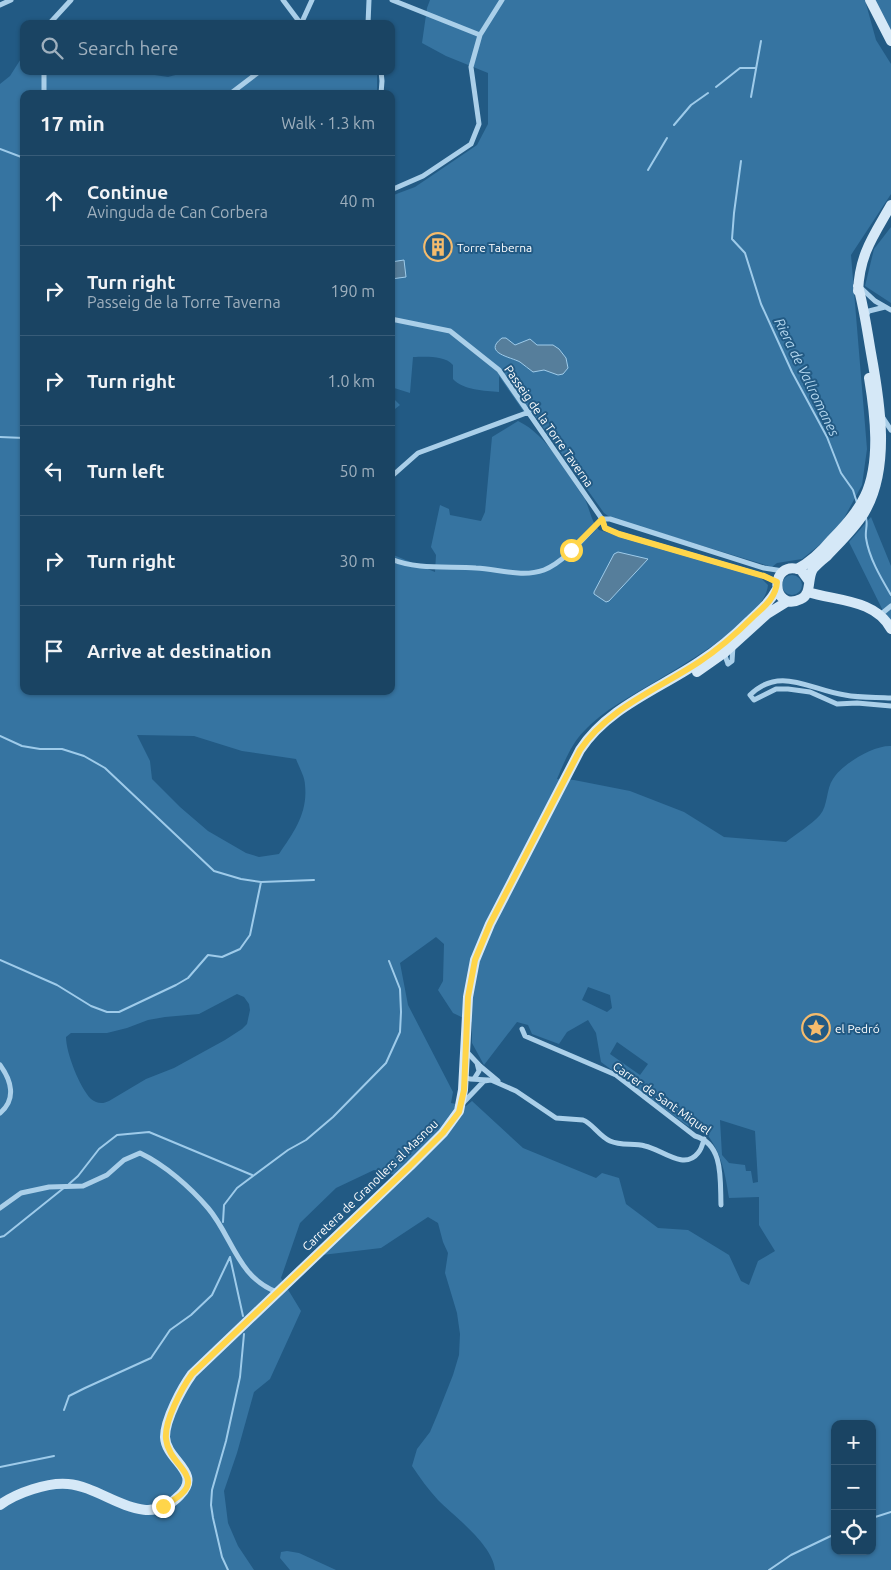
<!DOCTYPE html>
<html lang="en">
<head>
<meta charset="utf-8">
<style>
  :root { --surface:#1a4463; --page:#234b69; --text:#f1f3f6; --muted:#9fb0be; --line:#385c78 }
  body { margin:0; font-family:Ubuntu,sans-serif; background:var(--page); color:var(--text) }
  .controls { position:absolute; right:15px; bottom:15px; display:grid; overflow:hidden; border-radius:10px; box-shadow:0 1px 4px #0004 }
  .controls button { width:45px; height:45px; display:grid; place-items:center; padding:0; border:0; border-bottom:1px solid var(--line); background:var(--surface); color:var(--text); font:25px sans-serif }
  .stop { position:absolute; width:15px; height:15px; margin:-11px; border:4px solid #ffd54a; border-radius:50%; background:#fff }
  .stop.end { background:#ffd54a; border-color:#fff; box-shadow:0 1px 5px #0008 }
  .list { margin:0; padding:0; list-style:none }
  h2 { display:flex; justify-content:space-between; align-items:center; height:65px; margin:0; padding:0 20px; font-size:21px }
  h2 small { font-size:16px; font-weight:400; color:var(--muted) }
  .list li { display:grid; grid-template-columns:32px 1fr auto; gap:15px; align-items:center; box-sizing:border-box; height:90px; padding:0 20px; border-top:1px solid var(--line) }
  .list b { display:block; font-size:19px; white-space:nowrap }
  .list p { margin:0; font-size:16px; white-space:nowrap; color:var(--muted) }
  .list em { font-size:16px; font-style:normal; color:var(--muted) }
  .icon { flex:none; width:28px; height:28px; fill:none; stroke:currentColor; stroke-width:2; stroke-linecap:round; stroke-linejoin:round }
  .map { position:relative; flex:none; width:891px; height:1570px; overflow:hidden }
  .search { position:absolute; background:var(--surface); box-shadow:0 1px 4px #0004; left:20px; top:20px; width:375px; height:55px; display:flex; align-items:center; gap:12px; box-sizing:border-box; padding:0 18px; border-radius:10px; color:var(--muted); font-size:19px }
  .panel { position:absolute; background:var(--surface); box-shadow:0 1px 4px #0004; left:20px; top:90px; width:375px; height:605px; border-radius:10px }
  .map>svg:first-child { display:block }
  .green { fill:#3674a1; fill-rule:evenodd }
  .water { fill:#567e9b; stroke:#9ecbea }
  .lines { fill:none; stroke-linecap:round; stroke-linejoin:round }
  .stream { stroke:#9ecbea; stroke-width:2 }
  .street { stroke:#aacfe9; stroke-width:5 }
  .secondary { stroke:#d5e8f7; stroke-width:10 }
  .route { stroke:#ffd54a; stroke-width:6 }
  .labels { text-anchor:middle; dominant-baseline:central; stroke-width:4; stroke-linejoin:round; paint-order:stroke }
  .poi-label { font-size:12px; fill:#fff; stroke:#225a84; text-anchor:start }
  .street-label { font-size:12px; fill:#fff; stroke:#225a84 }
  .water-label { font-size:14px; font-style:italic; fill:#b5d8f0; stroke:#225a84 }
</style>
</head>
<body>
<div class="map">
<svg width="891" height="1570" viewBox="0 0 891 1570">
  <rect width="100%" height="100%" fill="#225a84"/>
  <!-- green -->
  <path class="green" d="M430 0H865L876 40 891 64V194L851 255 867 449 862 485 837 531 802 559 777 563 772 567 611 518 604 513 532 412 526 415 499 376V392C485 391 463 390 453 379V365C444 355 425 357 413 357L410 393 391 387V196L415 187 477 145 488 124V73L446 56 422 43 427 8Z
    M875 0H891V32Z
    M24 54V71H128L168 77 190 71H377V94H24V691H391V554L435 572 436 555 431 547 440 505 449 509 450 515 481 521 485 512 492 437 518 421C548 435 566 473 585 499 590 510 591 521 599 530L755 576 761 578 768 585C765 627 640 687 606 712 596 719 585 729 578 738 570 748 562 767 557 779L574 780 630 791 684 812 724 837 786 842C797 833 811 825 820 815 828 806 826 789 833 779 842 764 874 745 891 746V1570H495C493 1545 455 1517 438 1500 428 1489 420 1478 412 1466L417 1449 430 1432 438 1413 453 1375 459 1355 460 1334 457 1313 445 1273 448 1253 443 1242 438 1223 428 1217 381 1248 322 1255 403 1177 374 1170 336 1188 300 1223 281 1278 301 1311 270 1379 254 1392 237 1453 224 1491 228 1523 238 1546 254 1570H0V84L10 76ZM137 735 194 736 242 751 296 759C299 767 305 777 305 785 308 813 294 832 279 854L259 857 246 853 208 831 180 807 152 779 150 761ZM436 937 444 944 443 981 438 990 453 1013 472 1022V1043L484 1065 517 1022 528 1025 532 1034 559 1044 567 1032 588 1020 596 1033 601 1062 689 1127 703 1129C721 1151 725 1171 729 1198L759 1197V1225L775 1251 758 1261 749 1285 741 1281 729 1255 688 1230 658 1228 626 1204 619 1178 602 1173 596 1178 523 1148 472 1101 466 1106 451 1103 453 1092 408 1005 400 963ZM588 987 610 995 612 1008 607 1012 582 1000ZM237 994 244 997 249 1004 250 1010 247 1024 242 1029 225 1040 174 1068 146 1079 109 1101C103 1104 97 1104 91 1099 80 1088 66 1053 66 1037L71 1033H107L127 1028 148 1020 165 1017 199 1014ZM617 1042 648 1064 640 1075 610 1054ZM720 1120 755 1131 758 1182 753 1183 751 1171H746L745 1165 729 1163 722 1155ZM835 1424H872V1551H835Z
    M891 227V303L865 286 874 249Z
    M391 396 400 405 395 409 391 425Z
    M871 517 891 566V627L849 542Z
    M782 585a10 10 0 1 1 20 0a10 10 0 1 1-20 0Z
    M287 1551 299 1553 336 1570H290L280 1558 281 1552Z"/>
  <!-- water -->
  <path class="water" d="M404 260 406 277 391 279V262Z
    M502 338H506L515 345 530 339 537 345H553L559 349 566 358 568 368 563 374 558 375 544 370 533 372C529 369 524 365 520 362 511 357 482 353 502 338Z
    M618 552 648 559 609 601 606 602 594 594V592L614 554Z"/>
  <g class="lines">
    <!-- stream -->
    <path class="stream" d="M716 87 740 68H756
      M751 97 761 41
      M674 125 691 105 708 93
      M0 149 24 158
      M741 161 734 213 732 239 745 253 761 304 792 372 827 437 841 473 853 490 857 503
      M648 170 667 138
      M0 437 24 438
      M866 518C868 525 865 530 866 538 869 558 881 578 891 595
      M0 736 22 746 40 749H62L84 756 105 768 214 871 241 879 261 882 314 880
      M0 960 57 985 91 1006 107 1012H119L176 985 188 978 208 955 222 957 240 949 250 935 261 882
      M69 1184 78 1176 99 1149 117 1135 149 1132 252 1175
      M223 1222 224 1205 237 1188 288 1150 306 1140 333 1117 386 1063 400 1032 401 1012 400 989 389 961
      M0 1237 4 1236 65 1187
      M230 1257 243 1316
      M64 1410 69 1396 85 1388 151 1358 170 1330 191 1315 212 1295 230 1257
      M0 1467 54 1456
      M872 1518 891 1512
      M228 1570 222 1557 213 1518 211 1505 212 1490 226 1441 240 1377 244 1334
      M769 1570 791 1555 835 1534"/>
    <!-- street -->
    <path class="street" d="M283 0 301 24
      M392 0 480 35
      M0 5 11 0
      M49 24 71 0
      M301 24 312 0
      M368 24 369 0
      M381 71 382 81 381 94
      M44 94V71
      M230 94 260 71
      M391 190 423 176 471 144 479 124 471 67 480 35 502 0
      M861 288 875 301 891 310
      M866 315 869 311 885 307
      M391 319 450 331 499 370 602 519C586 535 565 562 544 570 522 578 498 569 476 568 448 566 417 570 391 559
      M881 415 891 430
      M391 479 392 476 418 453 529 412
      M777 582 764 576 619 534 605 528 602 519H610L764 568 783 571
      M880 615 891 606
      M724 653 728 664
      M728 664 732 661 733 646
      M891 698C876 697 860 698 845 695 812 691 780 665 750 695L754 700 776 689H788L810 692 837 704 857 703 891 706
      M522 1029 525 1036 616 1075 695 1136C724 1144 720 1180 721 1205
      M466 1051 480 1066 498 1081
      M0 1065C11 1080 17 1099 0 1113
      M464 1077 470 1079 488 1080
      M474 1079 479 1071 477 1063
      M463 1103 484 1081 491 1080 516 1091 556 1118 583 1120C592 1123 599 1136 610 1141 621 1146 633 1143 645 1146 661 1149 684 1171 698 1153 701 1150 703 1143 704 1139
      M0 1208 21 1193 49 1187 83 1186 107 1175 124 1160 140 1153C165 1165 190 1187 208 1208 232 1236 238 1278 277 1292"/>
    <!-- secondary -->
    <path class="secondary" d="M870 0 891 41
      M858 291C860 253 873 237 891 205
      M797 569C811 562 822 551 832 539 845 526 857 513 865 496 881 462 875 414 869 378
      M809 581 801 570C768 558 771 614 801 599 812 594 807 578 813 569 817 564 822 560 827 556 840 542 854 529 864 513 891 468 880 402 871 353 867 330 864 308 858 286
      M808 592C836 601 875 599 891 629
      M697 672 724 653 767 614 788 601
      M0 1505C16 1493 48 1482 68 1484 106 1487 144 1533 180 1495 203 1472 166 1461 165 1437 165 1419 182 1388 192 1374L410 1166 443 1133 459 1111 463 1090 468 997 475 960 490 924 580 750C607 708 659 689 699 662 717 650 734 636 749 621 760 611 770 602 777 589"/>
  </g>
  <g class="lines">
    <!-- route -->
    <path class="route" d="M163 1506C216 1479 169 1469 166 1439 164 1421 182 1388 192 1374L410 1166 443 1133 459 1112 464 1090 468 997 475 960 490 924 580 750C607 709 658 689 699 662 719 649 737 633 754 616 765 606 776 597 777 582L764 576 619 534 605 528 602 519 571 550"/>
  </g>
  <!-- icons -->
  <defs>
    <symbol id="building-ring" viewBox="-11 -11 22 22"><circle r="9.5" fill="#225a84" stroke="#f5bb6c" stroke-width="1.5"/><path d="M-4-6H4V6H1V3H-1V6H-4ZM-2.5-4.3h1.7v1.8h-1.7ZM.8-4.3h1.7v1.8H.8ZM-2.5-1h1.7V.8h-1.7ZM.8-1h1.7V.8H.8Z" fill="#f5bb6c"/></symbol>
    <symbol id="sight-ring" viewBox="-11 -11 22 22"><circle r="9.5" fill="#225a84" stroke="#f5bb6c" stroke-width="1.5"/><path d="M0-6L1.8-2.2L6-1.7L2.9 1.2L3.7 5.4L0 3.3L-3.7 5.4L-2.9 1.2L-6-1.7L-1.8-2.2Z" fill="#f5bb6c"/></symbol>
  </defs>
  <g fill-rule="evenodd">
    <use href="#building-ring" x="422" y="231" width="32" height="32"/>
    <use href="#sight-ring" x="800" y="1012" width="32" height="32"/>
  </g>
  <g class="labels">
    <!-- poi labels -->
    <g class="poi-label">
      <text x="457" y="247">Torre Taberna</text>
      <text x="835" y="1028">el Pedró</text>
    </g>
    <!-- street labels -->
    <g class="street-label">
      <text transform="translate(549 426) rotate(55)">Passeig de la Torre Taverna</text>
      <text transform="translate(662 1098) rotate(35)">Carrer de Sant Miquel</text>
      <text transform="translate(370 1185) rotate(-44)">Carretera de Granollers al Masnou</text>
    </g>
    <!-- water labels -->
    <g class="water-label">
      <text transform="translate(807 377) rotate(64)">Riera de Vallromanes</text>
    </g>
  </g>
</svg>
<div class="controls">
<button>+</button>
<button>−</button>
<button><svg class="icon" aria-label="locate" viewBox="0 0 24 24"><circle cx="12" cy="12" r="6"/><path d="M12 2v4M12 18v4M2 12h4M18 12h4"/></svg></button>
</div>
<div class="stop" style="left:571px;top:550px"></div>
<div class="stop end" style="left:163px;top:1506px"></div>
<div class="search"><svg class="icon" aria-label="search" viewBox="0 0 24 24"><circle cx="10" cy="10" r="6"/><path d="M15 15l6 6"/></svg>Search here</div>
<section class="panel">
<h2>17 min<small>Walk · 1.3 km</small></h2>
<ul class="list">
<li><svg class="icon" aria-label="ahead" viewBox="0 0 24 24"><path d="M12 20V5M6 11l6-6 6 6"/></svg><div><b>Continue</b><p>Avinguda de Can Corbera</p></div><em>40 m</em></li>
<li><svg class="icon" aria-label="right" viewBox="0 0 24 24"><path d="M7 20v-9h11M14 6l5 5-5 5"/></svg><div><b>Turn right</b><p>Passeig de la Torre Taverna</p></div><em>190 m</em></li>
<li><svg class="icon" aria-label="right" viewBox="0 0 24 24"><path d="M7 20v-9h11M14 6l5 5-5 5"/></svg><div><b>Turn right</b></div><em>1.0 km</em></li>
<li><svg class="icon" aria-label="left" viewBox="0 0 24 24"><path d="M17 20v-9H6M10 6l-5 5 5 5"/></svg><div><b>Turn left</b></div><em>50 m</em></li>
<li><svg class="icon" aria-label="right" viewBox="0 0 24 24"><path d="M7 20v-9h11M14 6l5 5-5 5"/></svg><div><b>Turn right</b></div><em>30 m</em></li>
<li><svg class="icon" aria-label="arrive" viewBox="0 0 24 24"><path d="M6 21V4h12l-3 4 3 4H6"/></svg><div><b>Arrive at destination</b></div></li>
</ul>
</section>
</div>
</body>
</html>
